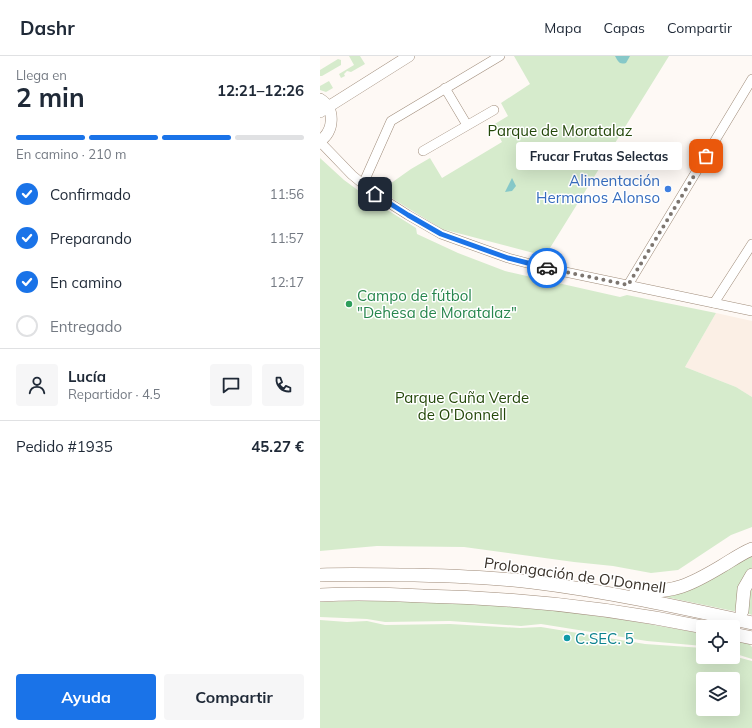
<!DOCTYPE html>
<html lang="es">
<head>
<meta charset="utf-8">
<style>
  :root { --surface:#fff; --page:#f6f6f7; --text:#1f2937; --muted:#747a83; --line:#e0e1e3; --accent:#1a73e8 }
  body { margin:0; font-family:Mulish,sans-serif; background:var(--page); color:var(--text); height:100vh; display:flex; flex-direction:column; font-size:15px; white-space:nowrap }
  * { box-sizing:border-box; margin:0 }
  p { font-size:13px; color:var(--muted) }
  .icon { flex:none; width:22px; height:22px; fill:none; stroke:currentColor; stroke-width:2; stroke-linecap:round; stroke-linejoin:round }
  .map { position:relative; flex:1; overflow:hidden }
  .panel { display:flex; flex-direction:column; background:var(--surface); width:320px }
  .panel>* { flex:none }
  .buttons { position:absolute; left:376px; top:564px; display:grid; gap:8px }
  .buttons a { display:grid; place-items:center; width:44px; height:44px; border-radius:4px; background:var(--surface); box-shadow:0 4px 16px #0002; font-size:20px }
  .pin { position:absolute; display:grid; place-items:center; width:34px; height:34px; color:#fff; margin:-17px; border-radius:8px; box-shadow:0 2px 6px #0006 }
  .courier { position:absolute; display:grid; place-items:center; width:40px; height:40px; margin:-20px; border:3px solid #1a73e8; border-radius:50%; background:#fff; color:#222; box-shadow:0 1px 5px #0007 }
  .bubble { position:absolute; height:28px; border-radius:4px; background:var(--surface); box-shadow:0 4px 16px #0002; font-size:13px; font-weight:700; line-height:28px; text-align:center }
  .overview em { font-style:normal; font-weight:700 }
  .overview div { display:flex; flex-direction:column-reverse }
  .overview { display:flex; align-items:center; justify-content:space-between; height:68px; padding:0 16px }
  h1 { font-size:26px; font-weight:700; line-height:30px }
  .bar { display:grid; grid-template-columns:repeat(4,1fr); gap:6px 4px; align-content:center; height:48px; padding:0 16px }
  .bar i { height:5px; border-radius:3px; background:var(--line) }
  .bar .selected { background:var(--accent) }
  .bar p { grid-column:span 4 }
  .line { display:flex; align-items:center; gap:10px; padding:0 16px; border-top:1px solid var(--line) }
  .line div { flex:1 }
  .round { display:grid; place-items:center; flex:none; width:42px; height:42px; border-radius:4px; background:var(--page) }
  ol { padding:0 16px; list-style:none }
  li { display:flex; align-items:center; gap:12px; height:44px }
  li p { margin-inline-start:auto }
  li .icon { padding:4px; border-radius:50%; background:var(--accent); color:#fff; stroke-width:4 }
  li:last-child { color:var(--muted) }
  li i { width:22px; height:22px; border:2px solid var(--line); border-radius:50% }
  .action { display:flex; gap:8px; margin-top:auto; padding:8px 16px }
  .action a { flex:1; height:46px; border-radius:4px; background:var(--accent); color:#fff; font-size:16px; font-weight:700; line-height:46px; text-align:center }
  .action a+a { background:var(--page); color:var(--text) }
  header { display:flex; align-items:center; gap:24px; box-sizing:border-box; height:56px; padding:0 20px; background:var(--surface); border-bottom:1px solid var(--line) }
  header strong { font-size:19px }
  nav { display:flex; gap:22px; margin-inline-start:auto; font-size:14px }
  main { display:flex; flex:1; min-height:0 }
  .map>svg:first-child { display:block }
  .built { fill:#fbefe5 }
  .green { fill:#d6ebcc; fill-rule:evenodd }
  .water { fill:#86c8c8 }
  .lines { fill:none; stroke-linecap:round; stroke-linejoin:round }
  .minor-casing { stroke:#9f8b79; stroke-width:10 }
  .major-casing { stroke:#9f8b79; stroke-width:12 }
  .highway-casing { stroke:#9f8b79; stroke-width:14 }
  .minor { stroke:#fff; stroke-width:9 }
  .major { stroke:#fff; stroke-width:11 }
  .highway { stroke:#fff; stroke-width:13 }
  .done { stroke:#7d7670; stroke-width:4; stroke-dasharray:0 7.2 }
  .route { stroke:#1a73e8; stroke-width:5 }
  .shop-dot { fill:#3f7fe0; stroke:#fff; stroke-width:1.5 }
  .leisure-dot { fill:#2e9e5b; stroke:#fff; stroke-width:1.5 }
  .culture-dot { fill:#0f9aa8; stroke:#fff; stroke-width:1.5 }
  .labels { text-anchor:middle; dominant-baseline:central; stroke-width:3; stroke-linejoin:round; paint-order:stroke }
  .park-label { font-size:15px; fill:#24480a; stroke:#fff }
  .shop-label { font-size:15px; fill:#366cbe; stroke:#fff; text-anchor:end }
  .leisure-label { font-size:15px; fill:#27864d; stroke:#fff; text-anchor:start }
  .street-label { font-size:15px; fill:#383028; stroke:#fff }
  .culture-label { font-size:15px; fill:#0d838f; stroke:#fff; text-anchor:start }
</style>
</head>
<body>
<header>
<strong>Dashr</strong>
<nav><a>Mapa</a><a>Capas</a><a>Compartir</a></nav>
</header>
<main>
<section class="panel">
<div class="overview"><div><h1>2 min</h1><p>Llega en</p></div><em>12:21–12:26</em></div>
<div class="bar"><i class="selected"></i><i class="selected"></i><i class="selected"></i><i></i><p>En camino · 210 m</p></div>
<ol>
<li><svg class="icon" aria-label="check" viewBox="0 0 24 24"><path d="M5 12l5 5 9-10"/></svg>Confirmado<p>11:56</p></li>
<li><svg class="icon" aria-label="check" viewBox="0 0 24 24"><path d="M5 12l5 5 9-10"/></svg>Preparando<p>11:57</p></li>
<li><svg class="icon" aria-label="check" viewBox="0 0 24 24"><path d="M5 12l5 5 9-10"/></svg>En camino<p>12:17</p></li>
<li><i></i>Entregado</li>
</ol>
<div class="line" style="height:72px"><a class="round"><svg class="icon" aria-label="person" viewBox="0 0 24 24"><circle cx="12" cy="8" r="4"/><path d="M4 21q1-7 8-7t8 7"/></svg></a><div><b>Lucía</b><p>Repartidor · 4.5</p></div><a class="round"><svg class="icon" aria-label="chat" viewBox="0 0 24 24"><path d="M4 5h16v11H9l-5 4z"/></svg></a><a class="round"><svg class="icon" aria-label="phone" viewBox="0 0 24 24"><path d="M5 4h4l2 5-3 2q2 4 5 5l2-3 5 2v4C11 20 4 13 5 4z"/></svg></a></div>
<div class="line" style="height:52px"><div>Pedido #1935</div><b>45.27 €</b></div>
<div class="action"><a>Ayuda</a><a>Compartir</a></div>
</section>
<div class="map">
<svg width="432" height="672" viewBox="0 0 432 672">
  <rect width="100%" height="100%" fill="#fef9f5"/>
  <!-- built -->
  <path class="built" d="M396,257L432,265V341L416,331L365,311Z"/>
  <!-- green -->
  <g class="green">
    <path d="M29,0H40L45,8L31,16L27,15L24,18L25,20L21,22L19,18L34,9Z"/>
    <path d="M194,0H349L225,200L122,173L60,135L91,113L110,102L122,122L182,86L173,69L188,60L181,47L210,28Z"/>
    <path d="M18,3L21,4V9L2,20H0V14Z"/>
    <path d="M9,25L13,32L6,36L0,34V30Z"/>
    <path d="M0,102L24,124L50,143L96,172L97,178L138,197L185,215L300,241L307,239L396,257L365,311L416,331L432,341V471L411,479L358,514L331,517L293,510L254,506L144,491L57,490L0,495Z"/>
    <path d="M432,498V513L418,556L341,540Z"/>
    <path d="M432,529V559L427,557V545Z"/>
    <path d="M30,545C97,545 164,546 230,554C282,560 332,568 383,578V590L327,585L221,568L201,570L130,565L65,566L47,563L0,561V546Z"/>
    <path d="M0,564L27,566L47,565L65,569L130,568L200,572L221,571L325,588L383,592V601H413V600L432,605V672H0ZM383,623H413V653H383Z"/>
    <path d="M413,584L429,588L432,591V603L413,597Z"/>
  </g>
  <!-- water -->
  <g class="water">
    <path d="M295,0H310L306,7C299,9 298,5 295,0Z"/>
    <path d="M192,122L196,130L192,135L185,136Z"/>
  </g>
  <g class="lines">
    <!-- minor casing -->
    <g class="minor-casing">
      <g id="minor">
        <path d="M125,32L147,69"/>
        <path d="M0,88L3,89L32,119L55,138L88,159L121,178L188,202L226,212L432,255"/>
        <path d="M103,95L174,54"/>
        <path d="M43,128L71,65L180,0"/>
        <path d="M308,229L432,23"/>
        <path d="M394,247L432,188"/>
      </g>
    </g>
    <!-- major casing -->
    <g class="major-casing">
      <g id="major">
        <path d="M0,43C16,53 14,75 0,85"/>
        <path d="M0,56L89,0"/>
      </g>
    </g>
    <!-- highway casing -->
    <g class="highway-casing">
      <g id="highway">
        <path d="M0,519C31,518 63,519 94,519C133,520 173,521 212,526C286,535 359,551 432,567"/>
        <path d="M316,535C353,538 372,528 402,510C412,504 422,497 432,493"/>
        <path d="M0,539C34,537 69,538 103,540C197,542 291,552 383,571"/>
        <path d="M422,555L424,533L432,519"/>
        <path d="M413,578L432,582"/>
      </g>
    </g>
    <!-- minor -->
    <use href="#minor" class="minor"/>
    <!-- major -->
    <use href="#major" class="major"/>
    <!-- highway -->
    <use href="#highway" class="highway"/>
  </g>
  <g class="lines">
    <!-- done -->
    <path class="done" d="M227,212L308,229L386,100"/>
    <!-- route -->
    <path class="route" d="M55,138L88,159L121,178L188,202L227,212"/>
  </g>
  <!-- markers -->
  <circle class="shop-dot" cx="348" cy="133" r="4"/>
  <circle class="leisure-dot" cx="29" cy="248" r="4"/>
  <circle class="culture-dot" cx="247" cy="582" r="4"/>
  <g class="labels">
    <!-- park labels -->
    <g class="park-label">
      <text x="240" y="74">Parque de Moratalaz</text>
      <text x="142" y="341">Parque Cuña Verde<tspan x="142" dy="17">de O'Donnell</tspan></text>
    </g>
    <!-- shop labels -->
    <g class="shop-label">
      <text x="340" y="124">Alimentación<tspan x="340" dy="17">Hermanos Alonso</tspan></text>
    </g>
    <!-- leisure labels -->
    <g class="leisure-label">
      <text x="37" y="239">Campo de fútbol<tspan x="37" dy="17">"Dehesa de Moratalaz"</tspan></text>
    </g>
    <!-- street labels -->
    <g class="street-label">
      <text transform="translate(255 519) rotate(8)">Prolongación de O'Donnell</text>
    </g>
    <!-- culture labels -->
    <g class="culture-label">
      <text x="255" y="582">C.SEC. 5</text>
    </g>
  </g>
</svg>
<div class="buttons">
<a><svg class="icon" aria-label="locate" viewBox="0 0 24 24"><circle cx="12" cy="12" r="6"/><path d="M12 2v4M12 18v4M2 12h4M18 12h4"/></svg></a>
<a><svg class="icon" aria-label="layers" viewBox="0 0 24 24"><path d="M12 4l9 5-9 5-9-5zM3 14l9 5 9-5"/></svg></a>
</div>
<div class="pin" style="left:386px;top:100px;background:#ea580c"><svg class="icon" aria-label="bag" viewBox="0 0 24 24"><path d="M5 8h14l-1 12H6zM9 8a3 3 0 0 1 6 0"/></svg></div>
<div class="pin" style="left:55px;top:138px;background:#1f2937"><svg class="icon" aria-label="home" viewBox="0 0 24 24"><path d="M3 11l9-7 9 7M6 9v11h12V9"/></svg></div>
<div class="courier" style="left:227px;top:212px"><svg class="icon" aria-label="car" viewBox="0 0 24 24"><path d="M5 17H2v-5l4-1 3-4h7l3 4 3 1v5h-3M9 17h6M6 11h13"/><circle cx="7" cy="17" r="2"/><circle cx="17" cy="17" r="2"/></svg></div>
<div class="bubble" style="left:196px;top:86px;width:166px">Frucar Frutas Selectas</div>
</div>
</main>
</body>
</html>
